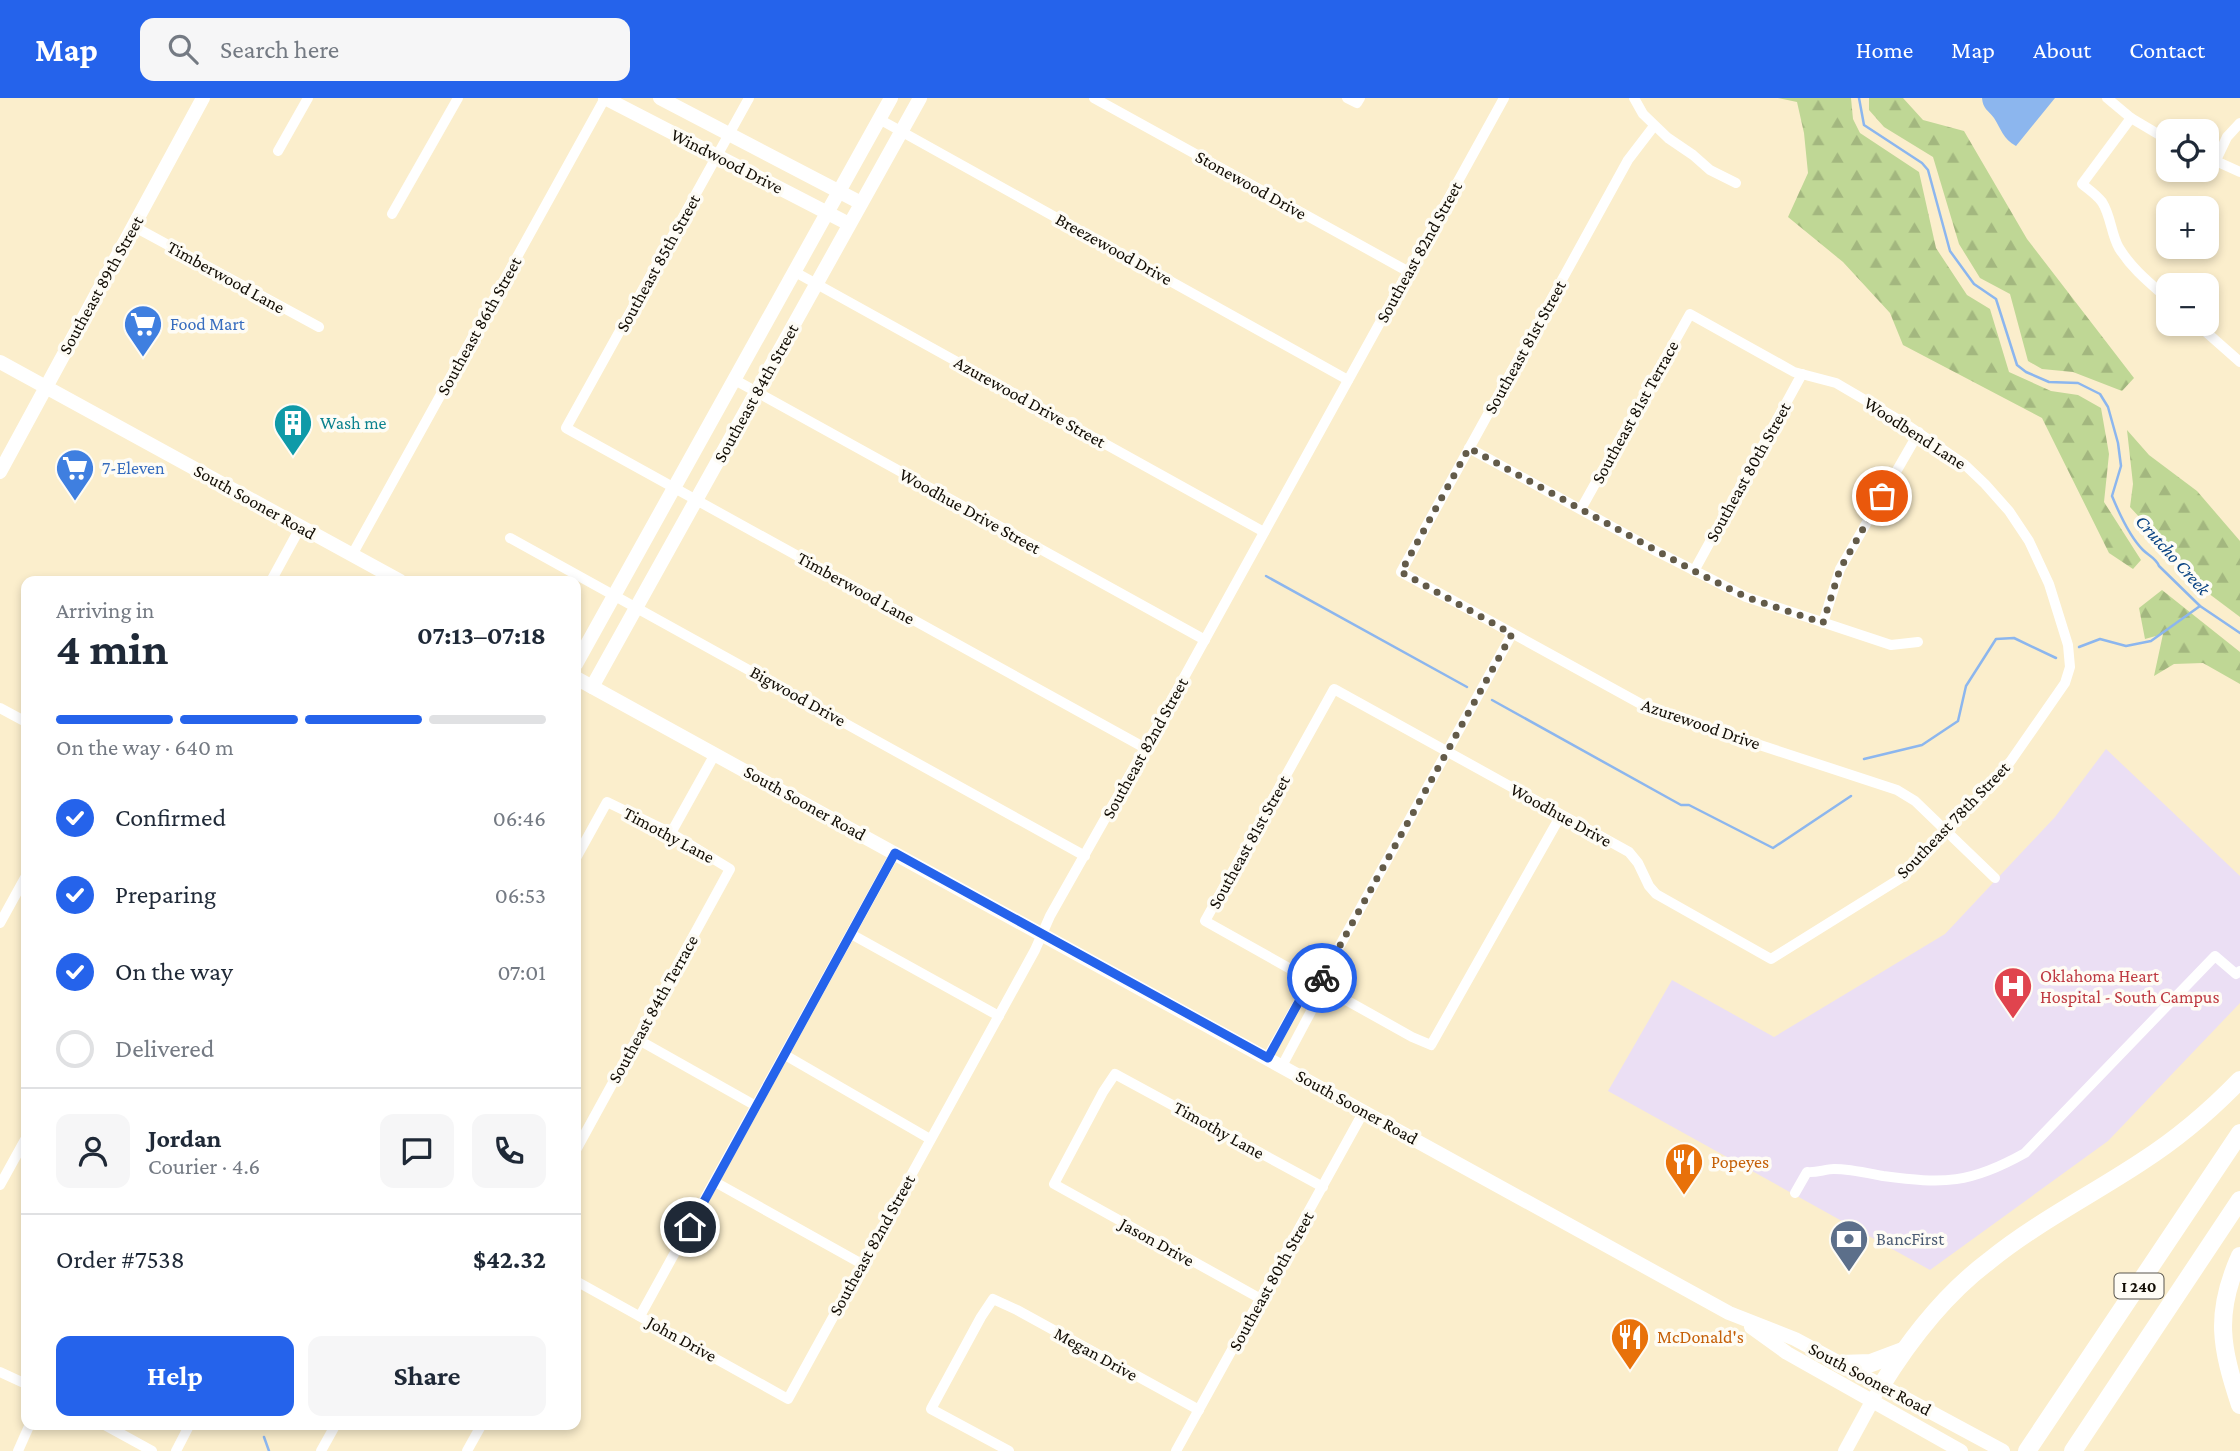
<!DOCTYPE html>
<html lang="en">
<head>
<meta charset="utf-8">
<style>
  :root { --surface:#fff; --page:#f6f6f7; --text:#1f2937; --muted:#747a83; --line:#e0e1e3; --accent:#2563eb }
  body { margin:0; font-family:"Crimson Pro",serif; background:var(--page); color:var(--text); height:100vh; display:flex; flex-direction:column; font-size:26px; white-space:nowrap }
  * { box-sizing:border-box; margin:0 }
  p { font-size:23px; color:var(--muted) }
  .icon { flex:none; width:38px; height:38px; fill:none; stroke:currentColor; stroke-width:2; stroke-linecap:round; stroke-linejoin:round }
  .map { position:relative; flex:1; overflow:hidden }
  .panel { position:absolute; left:21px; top:478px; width:560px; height:854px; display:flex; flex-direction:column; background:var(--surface); border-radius:14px; box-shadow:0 4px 10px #0003 }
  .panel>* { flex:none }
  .fabs { position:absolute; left:2156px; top:21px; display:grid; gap:14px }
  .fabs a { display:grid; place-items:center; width:63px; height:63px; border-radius:14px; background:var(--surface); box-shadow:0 4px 10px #0003; font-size:35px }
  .pin { position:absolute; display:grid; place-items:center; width:60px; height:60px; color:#fff; margin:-30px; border:4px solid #fff; border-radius:50%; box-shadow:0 2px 7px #0007 }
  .courier { position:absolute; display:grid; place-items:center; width:70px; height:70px; margin:-35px; border:5px solid #2563eb; border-radius:50%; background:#fff; color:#222; box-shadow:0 2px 9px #0007 }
  .summary em { font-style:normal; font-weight:700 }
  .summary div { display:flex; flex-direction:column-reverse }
  .summary { display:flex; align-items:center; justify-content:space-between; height:119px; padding:0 35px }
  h1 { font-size:46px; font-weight:700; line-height:52px }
  .bar { display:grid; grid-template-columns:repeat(4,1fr); gap:10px 7px; align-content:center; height:84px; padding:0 35px }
  .bar i { height:9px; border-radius:5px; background:var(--line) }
  .bar .current { background:var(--accent) }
  .bar p { grid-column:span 4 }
  .line { display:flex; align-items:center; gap:18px; padding:0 35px; border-top:2px solid var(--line) }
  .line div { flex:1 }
  .round { display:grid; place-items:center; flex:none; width:74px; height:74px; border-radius:14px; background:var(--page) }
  ol { padding:0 35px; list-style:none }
  li { display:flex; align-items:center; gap:21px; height:77px }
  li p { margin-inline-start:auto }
  li .icon { padding:7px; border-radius:50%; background:var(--accent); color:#fff; stroke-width:4 }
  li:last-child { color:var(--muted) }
  li i { width:38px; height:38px; border:4px solid var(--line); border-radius:50% }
  .action { display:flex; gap:14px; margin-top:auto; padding:14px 35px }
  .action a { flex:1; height:80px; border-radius:14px; background:var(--accent); color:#fff; font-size:28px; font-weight:700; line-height:80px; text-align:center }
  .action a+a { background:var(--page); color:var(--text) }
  header { display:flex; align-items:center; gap:42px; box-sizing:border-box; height:98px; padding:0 35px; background:var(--accent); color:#fff }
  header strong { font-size:33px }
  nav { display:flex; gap:38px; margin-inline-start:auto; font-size:24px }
  .search { width:490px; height:63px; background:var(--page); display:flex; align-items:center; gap:18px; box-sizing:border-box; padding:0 24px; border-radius:14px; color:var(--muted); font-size:26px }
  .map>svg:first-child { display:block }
  .medical { fill:#ebdff4 }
  .forest { fill:url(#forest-firs) }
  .water { fill:#8cb6ee }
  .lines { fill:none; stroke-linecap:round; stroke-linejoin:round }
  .stream { stroke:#8cb6ee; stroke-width:2.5 }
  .street { stroke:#fff; stroke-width:10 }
  .secondary { stroke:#fff; stroke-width:14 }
  .highway { stroke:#fff; stroke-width:18 }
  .done { stroke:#635b49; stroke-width:7; stroke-dasharray:0 12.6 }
  .route { stroke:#2563eb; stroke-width:9 }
  .labels { text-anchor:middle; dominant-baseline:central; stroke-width:7; stroke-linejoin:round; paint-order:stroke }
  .shield { fill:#fefcf5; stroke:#58544c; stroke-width:2 }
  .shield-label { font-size:16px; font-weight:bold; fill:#110c03 }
  .street-label { font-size:18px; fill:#110c03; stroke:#fefcf5 }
  .shop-label { font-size:18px; fill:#366cbe; stroke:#fefcf5; text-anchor:start }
  .culture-label { font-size:18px; fill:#0d838f; stroke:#fefcf5; text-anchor:start }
  .health-label { font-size:18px; fill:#be3a42; stroke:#fefcf5; text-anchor:start }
  .food-label { font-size:18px; fill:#c56008; stroke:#fefcf5; text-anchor:start }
  .service-label { font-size:18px; fill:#4e5e75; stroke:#fefcf5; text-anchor:start }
  .water-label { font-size:19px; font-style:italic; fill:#074182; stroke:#fefcf5 }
</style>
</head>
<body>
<header>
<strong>Map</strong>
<div class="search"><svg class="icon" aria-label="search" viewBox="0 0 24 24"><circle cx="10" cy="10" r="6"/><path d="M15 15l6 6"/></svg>Search here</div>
<nav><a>Home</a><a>Map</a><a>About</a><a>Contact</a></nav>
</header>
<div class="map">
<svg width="2240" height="1353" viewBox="0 0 2240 1353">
  <defs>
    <pattern id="forest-firs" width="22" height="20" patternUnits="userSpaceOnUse" patternTransform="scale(1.75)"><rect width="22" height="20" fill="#bfd795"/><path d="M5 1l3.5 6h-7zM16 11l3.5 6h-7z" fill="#a3b77f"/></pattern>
  </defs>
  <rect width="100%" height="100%" fill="#fbeecc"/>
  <!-- medical -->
  <path class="medical" d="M2106,651L2240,778V905L2108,1043L1930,1172L1608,993L1672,882L1774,939L1945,836L2055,719Z"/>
  <!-- forest -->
  <g class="forest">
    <path d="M1778,0H1851L1853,21L1860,35L1919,74L1936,150L1967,197L1990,211L2009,274L2051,293L2078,297L2101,310L2109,356L2104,404L2141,462L2133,471L2109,455L2042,320L1903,247L1890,215L1843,164L1788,119L1808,75L1804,35L1797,4Z"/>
    <path d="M1869,0H1903L1923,22L1964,33L2027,141L2134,280L2122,293L2073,274L2042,271L2028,263L2010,196L1980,180L1959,146L1933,59L1884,29L1869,12Z"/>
    <path d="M2127,332L2149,357L2197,393L2240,443V519L2196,486L2174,457L2130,409L2133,386Z"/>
    <path d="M2162,492L2240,554V586L2203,565L2174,566L2154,578L2163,536L2145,541L2139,510Z"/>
  </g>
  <!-- water -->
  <path class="water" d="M1982,0H2055L2016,48C2003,41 2001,31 1994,20C1988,12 1983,11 1982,0Z"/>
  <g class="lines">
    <!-- stream -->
    <g class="stream">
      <path d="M1859,0L1864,27L1922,65L1928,72L1950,153L1974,186L1996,201L2017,267L2026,274L2049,284L2078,285L2100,296L2108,309L2118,345L2121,368L2112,398C2119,415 2130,439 2143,452C2149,458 2156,460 2159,468L2200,508L2240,535"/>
      <path d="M1266,478L1467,589"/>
      <path d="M2079,549L2100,541L2126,548L2151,543L2200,508"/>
      <path d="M1492,602L1681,707H1689L1773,750L1851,698"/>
      <path d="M1864,661L1922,647L1958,623L1966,588L1996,541L2014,540L2056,560"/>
      <path d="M264,1339L269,1353"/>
    </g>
    <!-- street -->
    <g class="street">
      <path d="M749,0L566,330L1145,650"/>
      <path d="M1094,0L1409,174"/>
      <path d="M1347,0L1357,5L1360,0"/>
      <path d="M1634,0L1643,16L1668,40L1693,57L1710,72L1736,85"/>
      <path d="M2107,0L2131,20L2168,42"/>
      <path d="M2131,20L2082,86C2088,91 2097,97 2102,104C2111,118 2111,136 2119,150C2132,171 2150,185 2168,201"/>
      <path d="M879,21L1348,282"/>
      <path d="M1654,28L1628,62L1401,474L1650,611L1897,692L1915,703L1995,780"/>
      <path d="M278,53L308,0"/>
      <path d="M2207,59L2240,74"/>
      <path d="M2216,62L2227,39L2240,25"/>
      <path d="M392,116L458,0"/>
      <path d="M133,128L319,229"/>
      <path d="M795,174L1264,434"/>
      <path d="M2197,226L2240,264"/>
      <path d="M735,282L1205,542"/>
      <path d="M1469,350L1656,453L1746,499L1891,547L1918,544"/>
      <path d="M510,440L1085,758"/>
      <path d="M352,457L605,0"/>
      <path d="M1694,473L1802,276"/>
      <path d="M271,483L301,428"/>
      <path d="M1823,525L1840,471L1919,334"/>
      <path d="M0,610L26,624"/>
      <path d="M1561,717L1431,947L1412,939L1205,823L1334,591L1629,754L1638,765L1649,788L1656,796L1771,861L1901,780L1911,771L2010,664L2065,585L2070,569L2068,547L2049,486L2029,443L2009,413L1985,386L1964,366L1906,326L1836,285L1794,274L1690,216L1581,411"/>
      <path d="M671,735L715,656"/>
      <path d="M576,760L607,704L671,735L730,771L576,1052"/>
      <path d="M0,825L26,778"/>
      <path d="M851,836L999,918"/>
      <path d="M637,941L756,1008"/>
      <path d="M785,957L930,1041"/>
      <path d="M1267,960L1302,898L1318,887"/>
      <path d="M1282,968L1316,904L1318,887L1512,536"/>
      <path d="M715,1084L862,1166"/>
      <path d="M0,1087L26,1040"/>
      <path d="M1795,1095L1807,1074C1817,1075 1825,1071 1834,1071C1850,1071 1867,1075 1883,1078C1944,1086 1970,1086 2025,1055L2215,858L2236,876L2240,873"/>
      <path d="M576,1183L788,1301L1035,852L1050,818L1145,650L1504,0"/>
      <path d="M1261,1201L1054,1086L1103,994L1115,976L1323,1089"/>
      <path d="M640,1218L895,755"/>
      <path d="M0,1274L26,1286"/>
      <path d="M103,1326L152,1353"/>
      <path d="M18,1353L30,1326"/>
      <path d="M176,1353L190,1326"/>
      <path d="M321,1353L336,1326"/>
      <path d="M467,1353L482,1326"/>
      <path d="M1009,1353L931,1311L981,1219L993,1201L1017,1212L1199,1312"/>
      <path d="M1176,1353L1364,1013"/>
    </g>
    <!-- secondary -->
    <g class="secondary">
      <path d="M605,0L849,126"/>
      <path d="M660,0L861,105"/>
      <path d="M0,264L400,483"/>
      <path d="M0,374L203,0"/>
      <path d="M576,566L891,0"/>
      <path d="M576,580L1729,1215L1795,1241L2003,1353"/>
      <path d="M592,589L920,0"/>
      <path d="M1751,1229L1787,1255L1961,1353"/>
      <path d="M1845,1353L1875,1298"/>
    </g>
    <!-- highway -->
    <g class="highway">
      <path d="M2240,1158C2214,1216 2221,1249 2240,1307"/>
      <path d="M1840,1266L1871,1265L1903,1253"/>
      <path d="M1881,1288C1910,1241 1945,1196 1989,1163C2036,1125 2091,1097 2141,1064C2177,1041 2210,1013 2240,982"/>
      <path d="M2027,1353L2240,1035"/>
      <path d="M2073,1353L2240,1102"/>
    </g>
  </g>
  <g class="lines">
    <!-- done -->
    <path class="done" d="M1322,880L1512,536L1401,474L1469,350L1694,473L1746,499L1823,525L1840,471L1882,398"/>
    <!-- route -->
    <path class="route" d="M690,1129L895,755L1268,960L1302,898L1318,887L1322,880"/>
  </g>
  <!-- icons -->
  <defs>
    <g id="supermarket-pin" transform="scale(2.0125)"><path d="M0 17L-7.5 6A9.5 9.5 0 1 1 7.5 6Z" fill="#3f7fe0" stroke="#fefcf5"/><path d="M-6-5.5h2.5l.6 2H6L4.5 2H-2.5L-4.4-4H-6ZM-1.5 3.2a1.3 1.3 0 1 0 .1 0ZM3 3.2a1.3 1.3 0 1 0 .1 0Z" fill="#fff"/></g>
    <g id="building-pin" transform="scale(2.0125)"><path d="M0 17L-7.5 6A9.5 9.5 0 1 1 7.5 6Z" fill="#0f9aa8" stroke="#fefcf5"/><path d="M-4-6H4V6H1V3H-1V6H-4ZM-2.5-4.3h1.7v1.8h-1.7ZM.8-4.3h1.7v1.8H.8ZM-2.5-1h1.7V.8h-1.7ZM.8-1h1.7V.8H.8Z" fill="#fff"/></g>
    <g id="hospital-pin" transform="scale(2.0125)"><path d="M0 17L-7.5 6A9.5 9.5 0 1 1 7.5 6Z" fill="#e0444e" stroke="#fefcf5"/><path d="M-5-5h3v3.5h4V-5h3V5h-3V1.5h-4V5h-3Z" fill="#fff"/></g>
    <g id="restaurant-pin" transform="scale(2.0125)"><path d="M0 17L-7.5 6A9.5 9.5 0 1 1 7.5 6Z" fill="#e8710a" stroke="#fefcf5"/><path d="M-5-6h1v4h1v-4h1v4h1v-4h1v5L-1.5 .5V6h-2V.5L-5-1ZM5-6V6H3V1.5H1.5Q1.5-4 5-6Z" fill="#fff"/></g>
    <g id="bank-pin" transform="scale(2.0125)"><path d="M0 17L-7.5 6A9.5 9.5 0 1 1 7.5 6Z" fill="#5c6f8a" stroke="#fefcf5"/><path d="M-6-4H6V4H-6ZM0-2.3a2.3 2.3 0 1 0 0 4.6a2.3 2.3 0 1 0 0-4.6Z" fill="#fff"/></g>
  </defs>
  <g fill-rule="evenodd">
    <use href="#supermarket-pin" x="143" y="226"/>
    <use href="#building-pin" x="293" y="325"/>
    <use href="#supermarket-pin" x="75" y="370"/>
    <use href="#hospital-pin" x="2013" y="888"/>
    <use href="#restaurant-pin" x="1684" y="1064"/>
    <use href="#bank-pin" x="1849" y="1141"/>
    <use href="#restaurant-pin" x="1630" y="1239"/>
  </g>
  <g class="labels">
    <!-- shield labels -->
    <rect class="shield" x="2114.5" y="1175.5" width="49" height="25" rx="5"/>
    <g class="shield-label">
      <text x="2139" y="1188">I 240</text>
    </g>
    <!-- street labels -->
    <g class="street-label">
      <text transform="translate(727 63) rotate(27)">Windwood Drive</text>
      <text transform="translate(1251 87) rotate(29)">Stonewood Drive</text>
      <text transform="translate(1114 151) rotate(29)">Breezewood Drive</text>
      <text transform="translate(1419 154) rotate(-61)">Southeast 82nd Street</text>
      <text transform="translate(658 165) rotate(-61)">Southeast 85th Street</text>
      <text transform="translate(226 179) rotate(29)">Timberwood Lane</text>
      <text transform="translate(101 187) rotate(-61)">Southeast 89th Street</text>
      <text transform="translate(479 228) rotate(-61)">Southeast 86th Street</text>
      <text transform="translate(1525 249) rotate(-61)">Southeast 81st Street</text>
      <text transform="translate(756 295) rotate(-61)">Southeast 84th Street</text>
      <text transform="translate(1030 304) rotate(29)">Azurewood Drive Street</text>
      <text transform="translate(1635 314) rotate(-61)">Southeast 81st Terrace</text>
      <text transform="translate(1915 335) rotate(33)">Woodbend Lane</text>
      <text transform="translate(1748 374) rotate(-61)">Southeast 80th Street</text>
      <text transform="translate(255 404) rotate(29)">South Sooner Road</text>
      <text transform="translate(970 413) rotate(29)">Woodhue Drive Street</text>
      <text transform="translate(856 490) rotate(29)">Timberwood Lane</text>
      <text transform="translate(798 598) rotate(29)">Bigwood Drive</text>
      <text transform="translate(1701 626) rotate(19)">Azurewood Drive</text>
      <text transform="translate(1145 650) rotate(-61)">Southeast 82nd Street</text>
      <text transform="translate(805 705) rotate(29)">South Sooner Road</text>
      <text transform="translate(1561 717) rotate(29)">Woodhue Drive</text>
      <text transform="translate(1953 722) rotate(-46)">Southeast 78th Street</text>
      <text transform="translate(669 737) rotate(28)">Timothy Lane</text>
      <text transform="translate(1249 744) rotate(-61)">Southeast 81st Street</text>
      <text transform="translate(653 911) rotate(-61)">Southeast 84th Terrace</text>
      <text transform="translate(1357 1009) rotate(29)">South Sooner Road</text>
      <text transform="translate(1219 1032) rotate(29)">Timothy Lane</text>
      <text transform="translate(1157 1144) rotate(29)">Jason Drive</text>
      <text transform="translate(872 1147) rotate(-61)">Southeast 82nd Street</text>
      <text transform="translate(1271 1183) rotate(-61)">Southeast 80th Street</text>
      <text transform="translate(682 1241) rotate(29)">John Drive</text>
      <text transform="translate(1096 1256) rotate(29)">Megan Drive</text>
      <text transform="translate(1870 1281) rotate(28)">South Sooner Road</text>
    </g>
    <!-- shop labels -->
    <g class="shop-label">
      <text x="170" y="226">Food Mart</text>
      <text x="102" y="370">7-Eleven</text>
    </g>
    <!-- culture labels -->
    <g class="culture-label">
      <text x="320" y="325">Wash me</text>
    </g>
    <!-- health labels -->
    <g class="health-label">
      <text x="2040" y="878">Oklahoma Heart<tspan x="2040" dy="21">Hospital - South Campus</tspan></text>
    </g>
    <!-- food labels -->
    <g class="food-label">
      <text x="1711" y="1064">Popeyes</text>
      <text x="1657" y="1239">McDonald's</text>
    </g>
    <!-- service labels -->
    <g class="service-label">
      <text x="1876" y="1141">BancFirst</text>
    </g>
    <!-- water labels -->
    <g class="water-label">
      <text transform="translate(2173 457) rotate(48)">Crutcho Creek</text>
    </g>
  </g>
</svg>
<div class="fabs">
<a><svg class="icon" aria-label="locate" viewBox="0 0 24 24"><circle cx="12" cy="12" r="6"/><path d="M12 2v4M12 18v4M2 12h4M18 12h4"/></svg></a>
<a>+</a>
<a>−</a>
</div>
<div class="pin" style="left:1882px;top:398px;background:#ea580c"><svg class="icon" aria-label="bag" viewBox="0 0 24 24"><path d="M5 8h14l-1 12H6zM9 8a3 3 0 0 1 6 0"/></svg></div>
<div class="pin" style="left:690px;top:1129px;background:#1f2937"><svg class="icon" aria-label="home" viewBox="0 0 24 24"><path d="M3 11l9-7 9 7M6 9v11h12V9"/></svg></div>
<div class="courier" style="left:1322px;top:880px"><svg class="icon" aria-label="bike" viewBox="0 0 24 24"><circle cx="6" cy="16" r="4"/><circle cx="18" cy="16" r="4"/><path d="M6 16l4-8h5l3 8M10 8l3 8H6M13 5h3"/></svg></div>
<section class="panel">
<div class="summary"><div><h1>4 min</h1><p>Arriving in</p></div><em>07:13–07:18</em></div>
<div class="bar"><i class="current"></i><i class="current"></i><i class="current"></i><i></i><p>On the way · 640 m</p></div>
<ol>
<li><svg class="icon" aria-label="check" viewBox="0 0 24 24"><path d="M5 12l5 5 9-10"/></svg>Confirmed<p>06:46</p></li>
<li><svg class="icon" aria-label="check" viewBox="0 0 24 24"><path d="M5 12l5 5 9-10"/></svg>Preparing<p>06:53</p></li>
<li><svg class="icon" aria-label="check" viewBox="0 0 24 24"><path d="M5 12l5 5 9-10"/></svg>On the way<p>07:01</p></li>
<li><i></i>Delivered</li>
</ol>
<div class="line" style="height:126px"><a class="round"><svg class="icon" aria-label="person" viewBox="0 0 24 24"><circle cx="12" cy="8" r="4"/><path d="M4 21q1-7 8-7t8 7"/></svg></a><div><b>Jordan</b><p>Courier · 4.6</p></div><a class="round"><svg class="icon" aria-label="chat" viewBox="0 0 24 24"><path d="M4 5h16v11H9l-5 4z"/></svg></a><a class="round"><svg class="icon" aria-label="phone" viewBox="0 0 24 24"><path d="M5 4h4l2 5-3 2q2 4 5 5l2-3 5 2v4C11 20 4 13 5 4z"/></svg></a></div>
<div class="line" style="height:91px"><div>Order #7538</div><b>$42.32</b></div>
<div class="action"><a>Help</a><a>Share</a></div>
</section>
</div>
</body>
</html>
